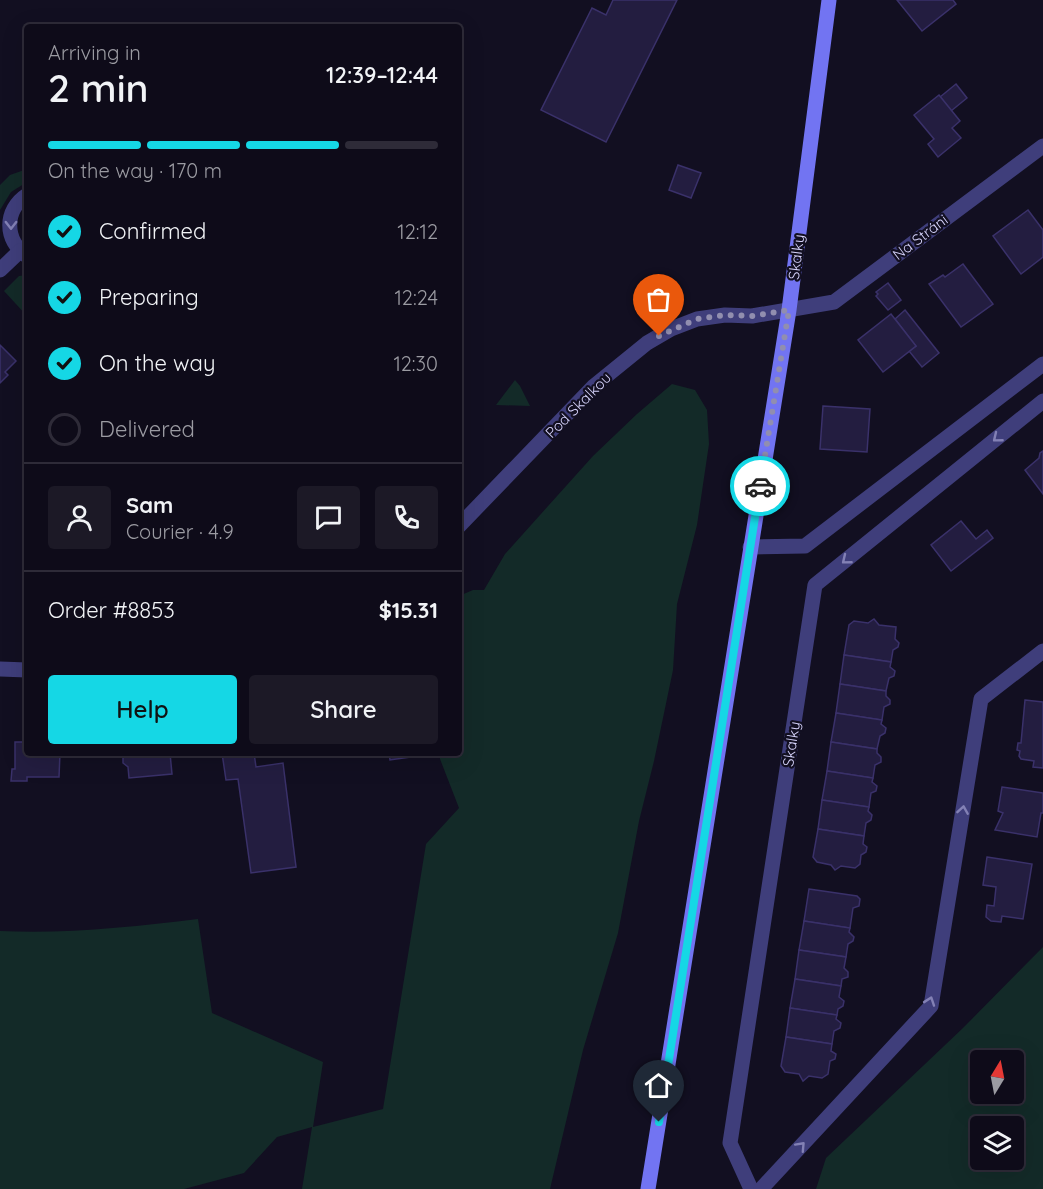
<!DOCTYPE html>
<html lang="en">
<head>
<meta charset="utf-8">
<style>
  :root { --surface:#0e0b19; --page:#1c1926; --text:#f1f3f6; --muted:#9b9ba2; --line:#2e2b38; --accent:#15d7e5 }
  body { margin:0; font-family:Quicksand,sans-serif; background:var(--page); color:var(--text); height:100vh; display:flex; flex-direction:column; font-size:22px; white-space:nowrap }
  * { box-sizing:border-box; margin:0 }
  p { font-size:20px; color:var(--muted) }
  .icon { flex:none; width:33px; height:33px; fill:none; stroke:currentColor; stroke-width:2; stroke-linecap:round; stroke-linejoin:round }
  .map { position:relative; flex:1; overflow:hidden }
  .sheet { position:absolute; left:24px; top:24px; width:438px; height:732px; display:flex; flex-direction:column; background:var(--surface); border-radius:6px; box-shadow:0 6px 24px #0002,0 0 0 2px var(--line) }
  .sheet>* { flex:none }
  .needle { width:39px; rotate:10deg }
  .buttons { position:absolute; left:970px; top:1050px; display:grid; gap:12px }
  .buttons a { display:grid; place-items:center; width:54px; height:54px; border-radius:6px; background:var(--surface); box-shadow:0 6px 24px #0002,0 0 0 2px var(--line); font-size:30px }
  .pin { position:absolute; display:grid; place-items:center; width:51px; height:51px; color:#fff; margin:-62px -26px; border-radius:50% 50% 50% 0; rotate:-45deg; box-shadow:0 0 6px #0007 }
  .pin .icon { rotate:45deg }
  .courier { position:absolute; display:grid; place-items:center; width:60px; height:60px; margin:-30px; border:4px solid #15d7e5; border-radius:50%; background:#fff; color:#222; box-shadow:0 2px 8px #0007 }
  .overview em { font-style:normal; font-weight:600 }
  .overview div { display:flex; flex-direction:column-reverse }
  .overview { display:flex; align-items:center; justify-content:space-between; height:102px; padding:0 24px }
  h1 { font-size:39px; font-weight:600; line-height:45px }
  .bar { display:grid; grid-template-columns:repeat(4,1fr); gap:9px 6px; align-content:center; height:72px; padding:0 24px }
  .bar i { height:8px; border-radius:4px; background:var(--line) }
  .bar .active { background:var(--accent) }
  .bar p { grid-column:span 4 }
  .line { display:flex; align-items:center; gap:15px; padding:0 24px; border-top:2px solid var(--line) }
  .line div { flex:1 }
  .round { display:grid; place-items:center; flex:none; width:63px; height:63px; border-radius:6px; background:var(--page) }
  ol { padding:0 24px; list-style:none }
  li { display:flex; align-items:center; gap:18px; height:66px }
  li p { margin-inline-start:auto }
  li .icon { padding:6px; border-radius:50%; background:var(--accent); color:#111; stroke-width:4 }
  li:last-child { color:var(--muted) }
  li i { width:33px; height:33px; border:3px solid var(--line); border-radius:50% }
  .action { display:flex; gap:12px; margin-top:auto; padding:12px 24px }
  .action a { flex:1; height:69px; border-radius:6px; background:var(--accent); color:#111; font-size:24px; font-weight:600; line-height:69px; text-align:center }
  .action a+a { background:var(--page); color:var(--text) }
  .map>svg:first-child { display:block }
  .green { fill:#132a28; fill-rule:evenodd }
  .building { fill:#231d40; stroke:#3a316a; stroke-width:1.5 }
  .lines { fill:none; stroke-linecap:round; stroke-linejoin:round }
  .lane { stroke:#3f3e7b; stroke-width:15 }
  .street { stroke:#3f3e7b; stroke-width:15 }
  .secondary { stroke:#7274f2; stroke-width:15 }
  .oneway { stroke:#8381b5 }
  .done { stroke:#918eaf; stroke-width:6; stroke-dasharray:0 10.8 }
  .route { stroke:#15d7e5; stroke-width:8 }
  .labels { text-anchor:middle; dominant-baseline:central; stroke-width:4.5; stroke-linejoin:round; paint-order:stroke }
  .street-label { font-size:15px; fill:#d6d3fb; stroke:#120f21 }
</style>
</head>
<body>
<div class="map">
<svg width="1043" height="1189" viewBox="0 0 1043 1189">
  <rect width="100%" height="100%" fill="#120f21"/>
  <!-- green -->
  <g class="green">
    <path d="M27,169V182L11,192L0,210V185L10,175Z"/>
    <path d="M27,275V316L4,291L19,276Z"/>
    <path d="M515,380L520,386L530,406L496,405Z"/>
    <path d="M672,384L695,390L707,410L709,444L697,525L677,604L673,670L654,761L639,821L618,933L583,1050L550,1189H302L312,1127L277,1137L244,1173L184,1189H0V931C66,934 133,927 198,919L212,1013L323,1062L313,1127L383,1109L426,844L459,808L440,759V753H459V596L473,590H484L505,554L593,456L637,414Z"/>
    <path d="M1043,947V1189H816L826,1158L963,1028ZM981,1060H1014V1094H981ZM981,1126H1014V1160H981Z"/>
  </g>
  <!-- building -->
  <g class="building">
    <path d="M613,0H677L606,142L541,110L592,8L606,15Z"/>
    <path d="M897,0H953L956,4L922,31Z"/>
    <path d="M956,84L967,98L951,111L940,97Z"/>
    <path d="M939,95L960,121L952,128L961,138L938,157L928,144L934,139L914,115Z"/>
    <path d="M678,165L701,173L691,198L669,190Z"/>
    <path d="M1028,210L1043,230V257L1021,274L993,236Z"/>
    <path d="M963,264L993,304L961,327L929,284L943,275L945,277Z"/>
    <path d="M888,283L901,300L888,310L876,296L878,294L876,292Z"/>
    <path d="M905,310L939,353L922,367L909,351L916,346L895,319Z"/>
    <path d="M891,314L916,346L883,372L858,340Z"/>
    <path d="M0,345L16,361L5,372L8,375L0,383Z"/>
    <path d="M823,406L870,409L867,452L820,449Z"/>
    <path d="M1043,451V494L1025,470L1039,458L1040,453Z"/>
    <path d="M961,521L976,539L987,530L993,538L951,571L931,545Z"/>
    <path d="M874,619L879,625L896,627L895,639L899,643L898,647L893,650L891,662L844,655L849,625L854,621L868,623Z"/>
    <path d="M844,655L891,662L890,667L895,671L894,676L889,678L886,691L840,684Z"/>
    <path d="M840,684L886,691V696L890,700V704L884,707L882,720L836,713Z"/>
    <path d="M1025,700L1043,702V768L1033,767L1034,761L1021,759L1019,756L1020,751L1017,750L1018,743H1021Z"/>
    <path d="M836,713L882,720L881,724L886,728L885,733L880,736L877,749L831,742Z"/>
    <path d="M15,742H27V753H60L59,777H27V781H11L12,769H15Z"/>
    <path d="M831,742L877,749V753L881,757V762L875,765L873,778L827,771Z"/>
    <path d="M126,753H170L172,774L129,778L128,767L123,763V757Z"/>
    <path d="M222,753H254L256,767L283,763L296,867L251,873L238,779L226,780Z"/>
    <path d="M389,753H410V757L390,760Z"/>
    <path d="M827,771L873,778L872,782L877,786L876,791L871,793L869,807L822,800Z"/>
    <path d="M1002,787L1043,793V813H1041L1037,837L995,830L1003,813L998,811Z"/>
    <path d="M822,800L869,807L868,811L872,815L871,820L866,823L864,836L818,829Z"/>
    <path d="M818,829L864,836L863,844L867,847L866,852L861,855L860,864L855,868L841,866L835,870L831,865L817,862L813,857Z"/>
    <path d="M987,857L1032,864L1023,919L1002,916L1001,922L991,921L986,917L987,905L994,906L996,887L983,885Z"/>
    <path d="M809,889L857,896L860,899L859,906L853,908L850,928L804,921Z"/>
    <path d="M804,921L850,928L849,932L854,937L853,941L848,944L846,957L799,950Z"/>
    <path d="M799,950L846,957L844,968L848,972V977L842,979L841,986L795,979Z"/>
    <path d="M795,979L841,986L839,997L844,1001L843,1006L838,1009L837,1015L790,1008Z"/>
    <path d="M790,1008L837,1015L836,1019L841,1023L840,1028L834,1031L832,1044L786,1037Z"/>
    <path d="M786,1037L832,1044L831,1051L836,1054L835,1059L830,1061L828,1074L822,1078L809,1076L803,1081L799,1074L785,1072L781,1066Z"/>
  </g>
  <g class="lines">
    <!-- lane -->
    <path class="lane" d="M750,547L805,546L1043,364"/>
    <!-- street -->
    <g class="street">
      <path d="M27,195C4,210 4,240 27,256"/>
      <path d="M0,270L20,251"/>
      <path d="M459,526L594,386L647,343L671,329L697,319L725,315L752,316L834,302L1043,146"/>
      <path d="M0,669L27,670"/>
      <path d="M751,1189L730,1143L815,585L1043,401"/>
      <path d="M761,1189L931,1006L981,699L1043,651"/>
    </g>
    <!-- secondary -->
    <path class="secondary" d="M648,1189L789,310L829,0"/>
  </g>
  <!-- one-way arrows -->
  <defs><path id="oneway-chevron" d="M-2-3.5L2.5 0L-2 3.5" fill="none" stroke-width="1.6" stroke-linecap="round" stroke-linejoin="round" transform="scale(1.5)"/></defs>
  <g class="oneway">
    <use href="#oneway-chevron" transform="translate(11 225) rotate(90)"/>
    <use href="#oneway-chevron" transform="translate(997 438) rotate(141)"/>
    <use href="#oneway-chevron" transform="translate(846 560) rotate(141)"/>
    <use href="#oneway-chevron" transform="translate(963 810) rotate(-81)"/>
    <use href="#oneway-chevron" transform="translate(930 1001) rotate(-71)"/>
    <use href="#oneway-chevron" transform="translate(801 1146) rotate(-47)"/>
  </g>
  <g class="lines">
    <!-- done -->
    <path class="done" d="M659,336L697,319L725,315L752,316L789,310L760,486"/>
    <!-- route -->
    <path class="route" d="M659,1122L760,486"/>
  </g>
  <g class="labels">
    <!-- street labels -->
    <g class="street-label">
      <text transform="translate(920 237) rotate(-37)">Na Stráni</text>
      <text transform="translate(796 257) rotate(-83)">Skalky</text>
      <text transform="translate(578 405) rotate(-45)">Pod Skalkou</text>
      <text transform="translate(791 744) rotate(-81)">Skalky</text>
    </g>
  </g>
</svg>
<div class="buttons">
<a><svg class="needle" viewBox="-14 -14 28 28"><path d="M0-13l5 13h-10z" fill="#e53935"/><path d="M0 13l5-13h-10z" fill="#9b9ba2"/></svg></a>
<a><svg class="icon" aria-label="layers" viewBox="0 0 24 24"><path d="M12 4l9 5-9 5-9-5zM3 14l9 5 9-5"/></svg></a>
</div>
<div class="pin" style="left:659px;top:336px;background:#ea580c"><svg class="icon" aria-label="bag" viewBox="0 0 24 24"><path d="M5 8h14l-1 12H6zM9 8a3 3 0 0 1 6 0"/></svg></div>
<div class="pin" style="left:659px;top:1122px;background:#1f2937"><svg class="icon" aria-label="home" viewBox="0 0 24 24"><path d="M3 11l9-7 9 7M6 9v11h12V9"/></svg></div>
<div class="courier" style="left:760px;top:486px"><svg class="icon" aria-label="car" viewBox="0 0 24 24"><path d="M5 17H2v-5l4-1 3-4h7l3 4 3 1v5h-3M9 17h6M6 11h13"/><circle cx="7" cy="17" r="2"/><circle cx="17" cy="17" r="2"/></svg></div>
<section class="sheet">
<div class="overview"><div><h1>2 min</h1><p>Arriving in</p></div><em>12:39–12:44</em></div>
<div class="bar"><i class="active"></i><i class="active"></i><i class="active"></i><i></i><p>On the way · 170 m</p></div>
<ol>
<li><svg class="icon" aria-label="check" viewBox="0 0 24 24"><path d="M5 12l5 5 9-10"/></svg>Confirmed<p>12:12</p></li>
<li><svg class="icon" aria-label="check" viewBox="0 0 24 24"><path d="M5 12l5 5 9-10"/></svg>Preparing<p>12:24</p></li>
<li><svg class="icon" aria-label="check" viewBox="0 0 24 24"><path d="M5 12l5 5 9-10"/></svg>On the way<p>12:30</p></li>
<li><i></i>Delivered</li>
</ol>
<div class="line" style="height:108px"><a class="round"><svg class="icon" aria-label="person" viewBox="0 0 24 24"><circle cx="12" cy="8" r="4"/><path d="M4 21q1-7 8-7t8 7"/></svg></a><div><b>Sam</b><p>Courier · 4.9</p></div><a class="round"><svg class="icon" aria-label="chat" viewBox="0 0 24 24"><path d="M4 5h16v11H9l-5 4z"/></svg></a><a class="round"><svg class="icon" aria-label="phone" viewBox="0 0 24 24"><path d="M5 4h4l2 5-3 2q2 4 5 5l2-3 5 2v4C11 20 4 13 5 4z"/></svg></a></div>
<div class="line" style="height:78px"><div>Order #8853</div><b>$15.31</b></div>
<div class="action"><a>Help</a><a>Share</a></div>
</section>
</div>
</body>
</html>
